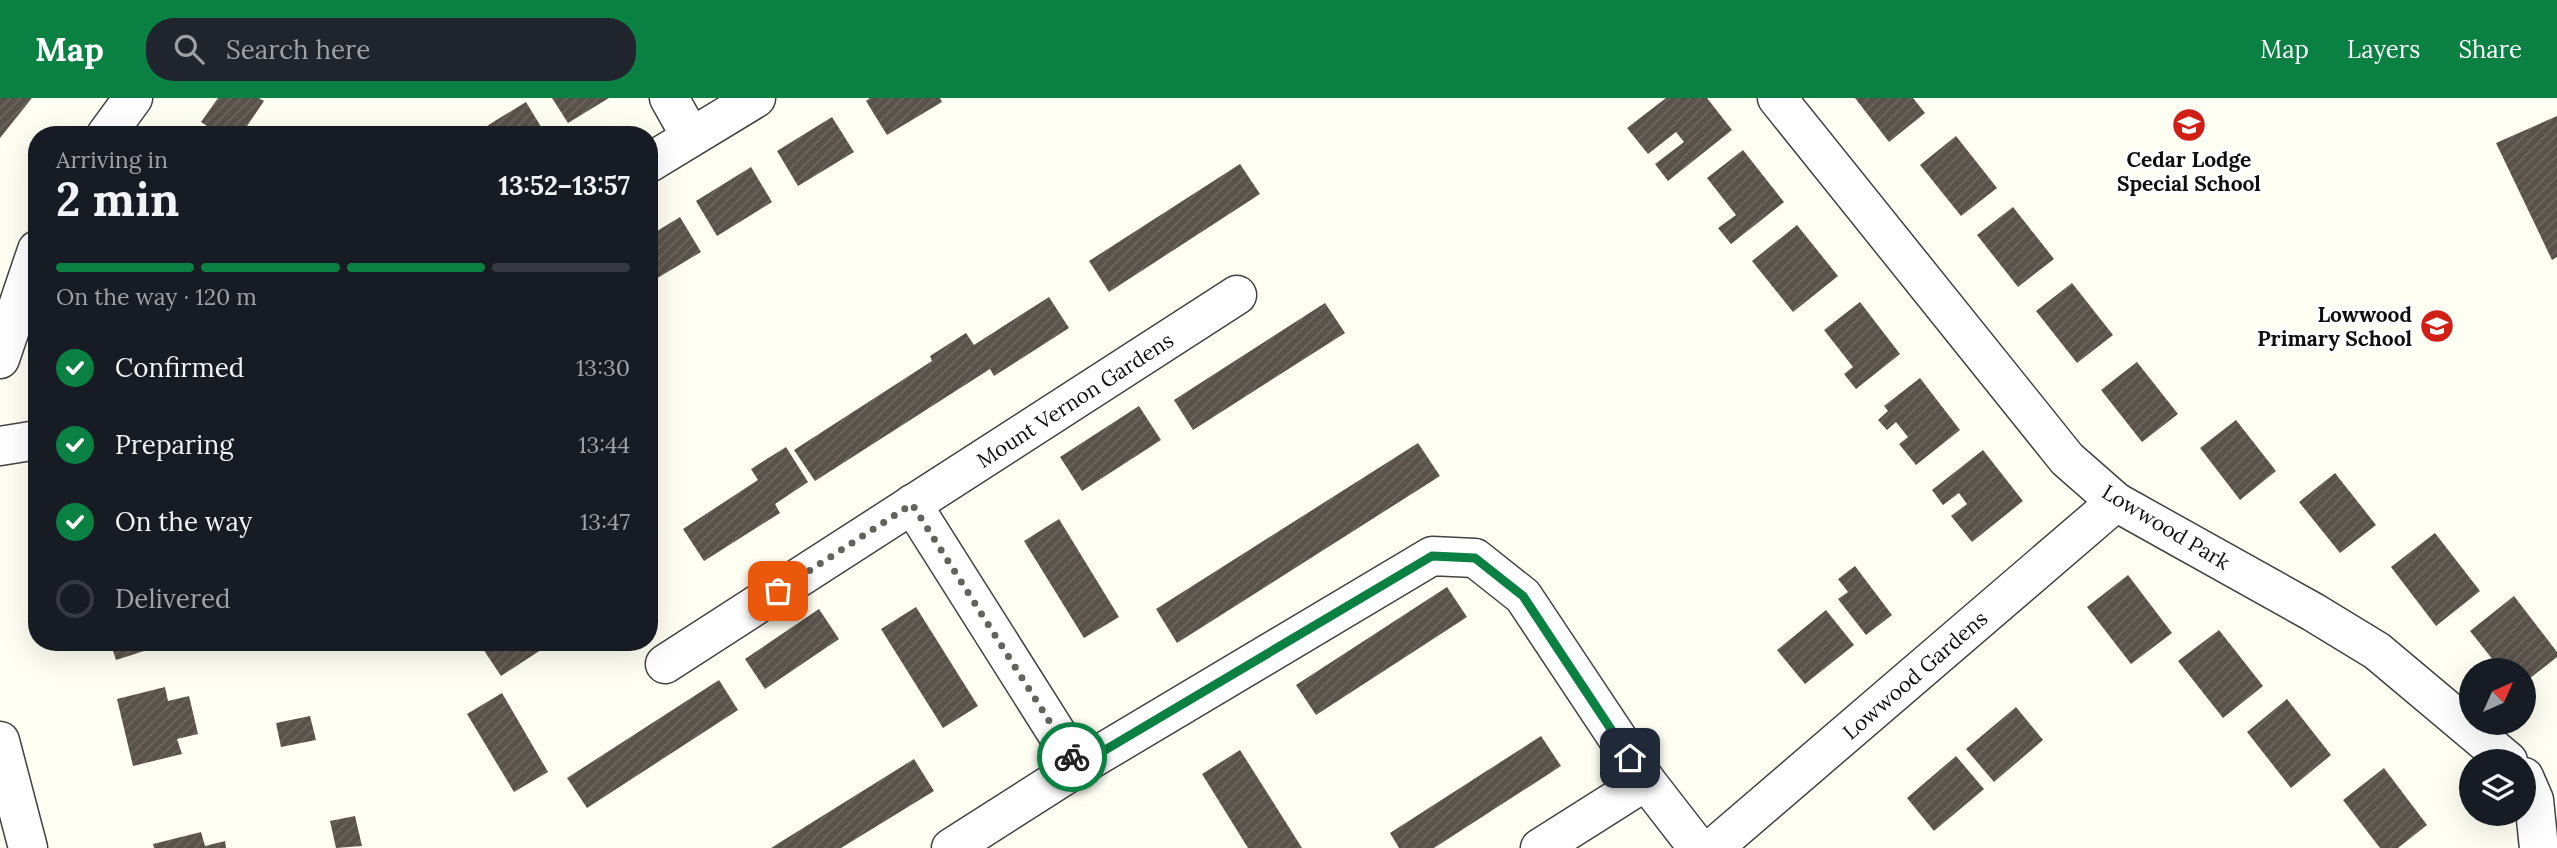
<!DOCTYPE html>
<html lang="en">
<head>
<meta charset="utf-8">
<style>
  :root { --surface:#171b24; --page:#20242c; --text:#f1f3f6; --muted:#9ea1a6; --line:#363941; --accent:#0b8043 }
  body { margin:0; font-family:Lora,serif; background:var(--page); color:var(--text); height:100vh; display:flex; flex-direction:column; font-size:26px; white-space:nowrap }
  * { box-sizing:border-box; margin:0 }
  p { font-size:23px; color:var(--muted) }
  .icon { flex:none; width:38px; height:38px; fill:none; stroke:currentColor; stroke-width:2; stroke-linecap:round; stroke-linejoin:round }
  .map { position:relative; flex:1; overflow:hidden }
  .drawer { position:absolute; left:28px; top:28px; width:630px; height:525px; display:flex; flex-direction:column; background:var(--surface); border-radius:28px; box-shadow:0 7px 28px #0002 }
  .drawer>* { flex:none }
  .needle { width:46px; rotate:45deg }
  .controls { position:absolute; left:2459px; top:560px; display:grid; gap:14px }
  .controls a { display:grid; place-items:center; width:77px; height:77px; border-radius:50%; background:var(--surface); box-shadow:0 7px 28px #0002; font-size:35px }
  .pin { position:absolute; display:grid; place-items:center; width:60px; height:60px; color:#fff; margin:-30px; border-radius:14px; box-shadow:0 4px 10px #0006 }
  .courier { position:absolute; display:grid; place-items:center; width:70px; height:70px; margin:-35px; border:5px solid #0b8043; border-radius:50%; background:#fff; color:#222; box-shadow:0 2px 9px #0007 }
  .summary em { font-style:normal; font-weight:800 }
  .summary div { display:flex; flex-direction:column-reverse }
  .summary { display:flex; align-items:center; justify-content:space-between; height:119px; padding:0 28px }
  h1 { font-size:46px; font-weight:800; line-height:52px }
  .bar { display:grid; grid-template-columns:repeat(4,1fr); gap:10px 7px; align-content:center; height:84px; padding:0 28px }
  .bar i { height:9px; border-radius:5px; background:var(--line) }
  .bar .current { background:var(--accent) }
  .bar p { grid-column:span 4 }
  ol { padding:0 28px; list-style:none }
  li { display:flex; align-items:center; gap:21px; height:77px }
  li p { margin-inline-start:auto }
  li .icon { padding:7px; border-radius:50%; background:var(--accent); color:#fff; stroke-width:4 }
  li:last-child { color:var(--muted) }
  li i { width:38px; height:38px; border:4px solid var(--line); border-radius:50% }
  header { display:flex; align-items:center; gap:42px; box-sizing:border-box; height:98px; padding:0 35px; background:var(--accent); color:#fff }
  header strong { font-size:33px }
  nav { display:flex; gap:38px; margin-inline-start:auto; font-size:24px }
  .search { width:490px; height:63px; background:var(--page); display:flex; align-items:center; gap:18px; box-sizing:border-box; padding:0 24px; border-radius:28px; color:var(--muted); font-size:26px }
  .map>svg:first-child { display:block }
  .building { fill:url(#building-hatch) }
  .lines { fill:none; stroke-linecap:round; stroke-linejoin:round }
  .minor-casing { stroke:#424242; stroke-width:41 }
  .minor { stroke:#fff; stroke-width:38 }
  .done { stroke:#63635e; stroke-width:7; stroke-dasharray:0 12.6 }
  .route { stroke:#0b8043; stroke-width:9 }
  .labels { text-anchor:middle; dominant-baseline:central; stroke-width:7; stroke-linejoin:round; paint-order:stroke }
  .poi-label { font-size:21px; font-weight:bold; fill:#0f0f0f; stroke:#fff }
  .street-label { font-size:21px; fill:#0f0f0f; stroke:#fff }
</style>
</head>
<body>
<header>
<strong>Map</strong>
<div class="search"><svg class="icon" aria-label="search" viewBox="0 0 24 24"><circle cx="10" cy="10" r="6"/><path d="M15 15l6 6"/></svg>Search here</div>
<nav><a>Map</a><a>Layers</a><a>Share</a></nav>
</header>
<div class="map">
<svg width="2557" height="750" viewBox="0 0 2557 750">
  <defs>
    <pattern id="building-hatch" width="6" height="6" patternUnits="userSpaceOnUse" patternTransform="scale(1.75)"><rect width="6" height="6" fill="#59524a"/><path d="M-1 1l2-2M0 6l6-6M5 7l2-2" fill="none" stroke="#6c6660"/></pattern>
  </defs>
  <rect width="100%" height="100%" fill="#fffef2"/>
  <!-- building -->
  <g class="building">
    <path d="M0,0H32L0,40Z"/>
    <path d="M218,0H259L264,3L241,37H220L201,24Z"/>
    <path d="M552,0H609L568,25Z"/>
    <path d="M870,0H940L942,4L887,37L866,3Z"/>
    <path d="M1666,0H1707L1732,32L1668,83L1655,66L1684,44L1676,34L1648,56L1627,30Z"/>
    <path d="M1855,0H1913L1925,15L1889,44Z"/>
    <path d="M526,4L546,37H473L498,21Z"/>
    <path d="M2557,18V159L2552,162L2496,45Z"/>
    <path d="M832,19L854,54L798,88L777,53Z"/>
    <path d="M1956,38L1997,90L1961,118L1920,67Z"/>
    <path d="M1743,52L1784,104L1731,146L1718,130L1736,117L1707,80Z"/>
    <path d="M1240,66L1260,96L1109,194L1089,163Z"/>
    <path d="M751,69L772,104L717,138L696,103Z"/>
    <path d="M2013,109L2054,161L2018,189L1977,137Z"/>
    <path d="M680,119L701,154L649,185V138Z"/>
    <path d="M1797,127L1838,178L1793,214L1752,163Z"/>
    <path d="M2072,185L2113,237L2077,265L2036,213Z"/>
    <path d="M1049,199L1069,230L994,278L990,271L815,383L794,352L932,263L930,258L966,235L974,247Z"/>
    <path d="M1860,204L1900,256L1856,291L1844,276L1853,269L1824,232Z"/>
    <path d="M1325,205L1345,235L1193,332L1174,302Z"/>
    <path d="M2137,264L2178,316L2142,344L2101,292Z"/>
    <path d="M1920,280L1960,332L1916,367L1899,346L1908,339L1896,324L1887,332L1878,322L1888,313L1884,308Z"/>
    <path d="M1139,308L1161,342L1082,393L1060,359Z"/>
    <path d="M2236,322L2276,373L2240,402L2200,350Z"/>
    <path d="M1418,345L1440,378L1177,545L1156,511Z"/>
    <path d="M786,349L808,384L775,406L780,415L704,463L683,431L758,382L751,371Z"/>
    <path d="M1983,352L2023,403L1972,444L1951,418L1967,406L1959,395L1943,407L1932,392Z"/>
    <path d="M2335,375L2376,427L2340,455L2299,404Z"/>
    <path d="M1059,421L1119,519L1084,540L1024,443Z"/>
    <path d="M2435,435L2480,493L2436,528L2391,469Z"/>
    <path d="M1855,468L1892,517L1866,537L1838,501L1848,494L1838,481Z"/>
    <path d="M2128,477L2172,535L2131,566L2087,509Z"/>
    <path d="M1447,489L1467,519L1316,617L1296,587Z"/>
    <path d="M2514,498L2557,554V559L2524,585V572H2501L2470,533Z"/>
    <path d="M916,509L978,608L943,630L881,531Z"/>
    <path d="M819,511L839,541L765,591L745,561Z"/>
    <path d="M1826,512L1854,547L1805,586L1777,552Z"/>
    <path d="M2219,532L2263,588L2223,620L2178,563Z"/>
    <path d="M110,544H169V545L116,562Z"/>
    <path d="M487,544H553L501,578L481,548Z"/>
    <path d="M719,582L738,612L587,710L567,680Z"/>
    <path d="M165,589L168,603L189,598L198,636L177,641L182,656L133,668L117,601Z"/>
    <path d="M502,595L548,674L514,694L467,616Z"/>
    <path d="M2287,601L2331,657L2291,690L2247,634Z"/>
    <path d="M2016,609L2043,642L1994,684L1966,651Z"/>
    <path d="M310,618L316,642L281,649L276,625Z"/>
    <path d="M1541,638L1561,668L1434,750H1399L1390,735Z"/>
    <path d="M1240,652L1261,685L1302,750H1248L1202,676Z"/>
    <path d="M1956,658L1984,691L1934,733L1907,700Z"/>
    <path d="M914,661L934,693L841,750H771Z"/>
    <path d="M2384,670L2427,727L2398,750H2380L2343,702Z"/>
    <path d="M355,718L362,748L336,750L330,723Z"/>
    <path d="M201,734L205,748L225,743L226,750H154L153,746Z"/>
  </g>
  <g class="lines">
    <!-- minor casing -->
    <g class="minor-casing">
      <g id="minor">
        <path d="M669,0L691,39"/>
        <path d="M1777,0L2067,361L2116,404L2313,514L2377,553L2508,663"/>
        <path d="M106,37L133,0"/>
        <path d="M649,65L756,0"/>
        <path d="M0,261L37,152"/>
        <path d="M0,348L37,342"/>
        <path d="M912,406L1078,669"/>
        <path d="M665,566L1237,197"/>
        <path d="M0,643L28,750"/>
        <path d="M2524,679L2534,702L2539,750"/>
        <path d="M951,750L1078,669L1432,458L1475,460L1523,498L1646,683L1698,750"/>
        <path d="M1540,750L1646,683"/>
        <path d="M1713,750L2116,404"/>
      </g>
    </g>
    <!-- minor -->
    <use href="#minor" class="minor"/>
  </g>
  <g class="lines">
    <!-- done -->
    <path class="done" d="M778,493L912,406L1072,659"/>
    <!-- route -->
    <path class="route" d="M1072,659L1078,668L1432,458L1475,460L1523,498L1630,660"/>
  </g>
  <!-- icons -->
  <defs>
    <g id="school-disc" transform="scale(1.75)"><circle r="9.5" fill="#d02016" stroke="#fff"/><path d="M0-5L7-2L0 1L-7-2ZM-4 1L0 2.5L4 1V4Q0 6-4 4Z" fill="#fff"/></g>
  </defs>
  <g fill-rule="evenodd">
    <use href="#school-disc" x="2189" y="27"/>
    <use href="#school-disc" x="2437" y="228"/>
  </g>
  <g class="labels">
    <!-- poi labels -->
    <g class="poi-label">
      <text x="2189" y="61">Cedar Lodge<tspan x="2189" dy="24">Special School</tspan></text>
      <text x="2412" y="216" text-anchor="end">Lowwood<tspan x="2412" dy="24">Primary School</tspan></text>
    </g>
    <!-- street labels -->
    <g class="street-label">
      <text transform="translate(1075 302) rotate(-33)">Mount Vernon Gardens</text>
      <text transform="translate(2166 429) rotate(31)">Lowwood Park</text>
      <text transform="translate(1915 577) rotate(-41)">Lowwood Gardens</text>
    </g>
  </g>
</svg>
<div class="controls">
<a><svg class="needle" viewBox="-14 -14 28 28"><path d="M0-13l5 13h-10z" fill="#e53935"/><path d="M0 13l5-13h-10z" fill="#9ea1a6"/></svg></a>
<a><svg class="icon" aria-label="layers" viewBox="0 0 24 24"><path d="M12 4l9 5-9 5-9-5zM3 14l9 5 9-5"/></svg></a>
</div>
<div class="pin" style="left:778px;top:493px;background:#ea580c"><svg class="icon" aria-label="bag" viewBox="0 0 24 24"><path d="M5 8h14l-1 12H6zM9 8a3 3 0 0 1 6 0"/></svg></div>
<div class="pin" style="left:1630px;top:660px;background:#1f2937"><svg class="icon" aria-label="home" viewBox="0 0 24 24"><path d="M3 11l9-7 9 7M6 9v11h12V9"/></svg></div>
<div class="courier" style="left:1072px;top:659px"><svg class="icon" aria-label="bike" viewBox="0 0 24 24"><circle cx="6" cy="16" r="4"/><circle cx="18" cy="16" r="4"/><path d="M6 16l4-8h5l3 8M10 8l3 8H6M13 5h3"/></svg></div>
<section class="drawer">
<div class="summary"><div><h1>2 min</h1><p>Arriving in</p></div><em>13:52–13:57</em></div>
<div class="bar"><i class="current"></i><i class="current"></i><i class="current"></i><i></i><p>On the way · 120 m</p></div>
<ol>
<li><svg class="icon" aria-label="check" viewBox="0 0 24 24"><path d="M5 12l5 5 9-10"/></svg>Confirmed<p>13:30</p></li>
<li><svg class="icon" aria-label="check" viewBox="0 0 24 24"><path d="M5 12l5 5 9-10"/></svg>Preparing<p>13:44</p></li>
<li><svg class="icon" aria-label="check" viewBox="0 0 24 24"><path d="M5 12l5 5 9-10"/></svg>On the way<p>13:47</p></li>
<li><i></i>Delivered</li>
</ol>
</section>
</div>
</body>
</html>
